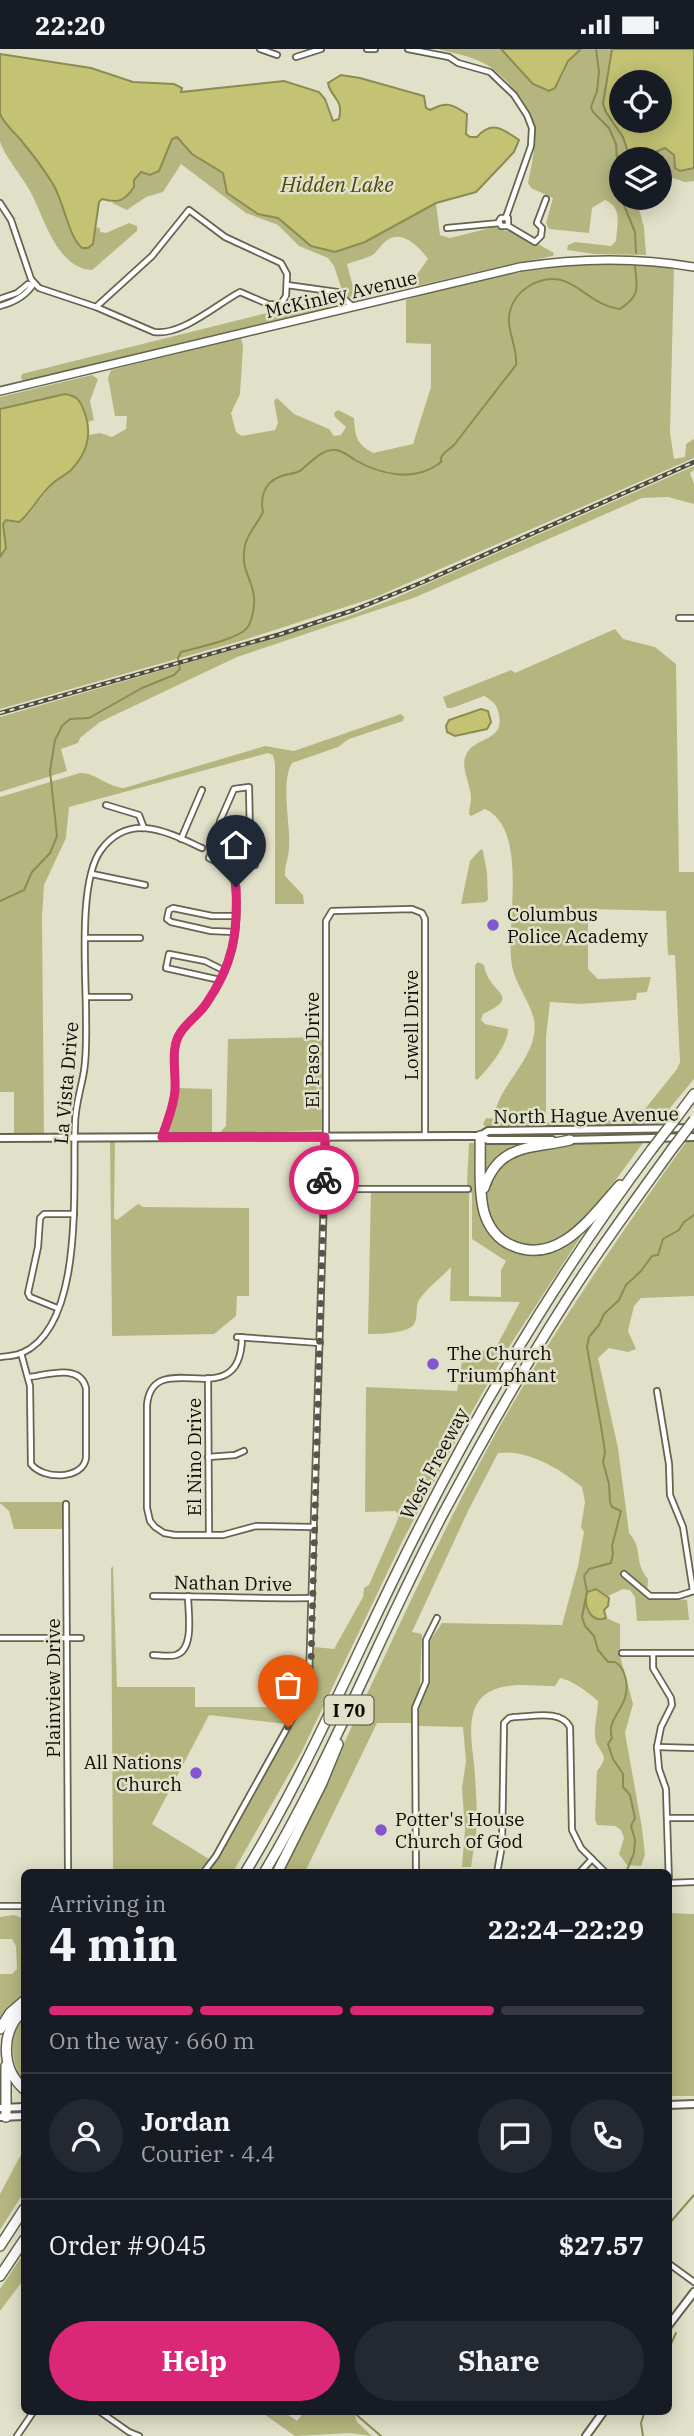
<!DOCTYPE html>
<html lang="en">
<head>
<meta charset="utf-8">
<style>
  :root { --surface:#171b24; --page:#242831; --text:#f1f3f6; --muted:#9ea1a6; --line:#363941; --accent:#db2777 }
  body { margin:0; font-family:"IBM Plex Serif",serif; background:var(--page); color:var(--text); height:100vh; display:flex; flex-direction:column; font-size:26px; white-space:nowrap }
  * { box-sizing:border-box; margin:0 }
  p { font-size:23px; color:var(--muted) }
  .icon { flex:none; width:38px; height:38px; fill:none; stroke:currentColor; stroke-width:2; stroke-linecap:round; stroke-linejoin:round }
  .map { position:relative; flex:1; overflow:hidden }
  .details { position:absolute; left:21px; top:1820px; width:651px; height:546px; display:flex; flex-direction:column; background:var(--surface); border-radius:10px; box-shadow:0 4px 18px #0003 }
  .details>* { flex:none }
  .tools { position:absolute; left:609px; top:21px; display:grid; gap:14px }
  .tools a { display:grid; place-items:center; width:63px; height:63px; border-radius:50%; background:var(--surface); box-shadow:0 4px 18px #0003; font-size:35px }
  .pin { position:absolute; display:grid; place-items:center; width:60px; height:60px; color:#fff; margin:-72px -30px; border-radius:50% 50% 50% 0; rotate:-45deg; box-shadow:0 0 7px #0007 }
  .pin .icon { rotate:45deg }
  .courier { position:absolute; display:grid; place-items:center; width:70px; height:70px; margin:-35px; border:5px solid #db2777; border-radius:50%; background:#fff; color:#222; box-shadow:0 2px 9px #0007 }
  .overview em { font-style:normal; font-weight:700 }
  .overview div { display:flex; flex-direction:column-reverse }
  .overview { display:flex; align-items:center; justify-content:space-between; height:119px; padding:0 28px }
  h1 { font-size:46px; font-weight:700; line-height:52px }
  .bar { display:grid; grid-template-columns:repeat(4,1fr); gap:10px 7px; align-content:center; height:84px; padding:0 28px }
  .bar i { height:9px; border-radius:5px; background:var(--line) }
  .bar .selected { background:var(--accent) }
  .bar p { grid-column:span 4 }
  .line { display:flex; align-items:center; gap:18px; padding:0 28px; border-top:2px solid var(--line) }
  .line div { flex:1 }
  .round { display:grid; place-items:center; flex:none; width:74px; height:74px; border-radius:37px; background:var(--page) }
  .cta { display:flex; gap:14px; margin-top:auto; padding:14px 28px }
  .cta a { flex:1; height:80px; border-radius:42px; background:var(--accent); color:#fff; font-size:28px; font-weight:700; line-height:80px; text-align:center }
  .cta a+a { background:var(--page); color:var(--text) }
  .status { display:flex; justify-content:space-between; align-items:center; height:49px; padding:0 35px; background:var(--surface); direction:ltr }
  .status svg { height:19px; fill:currentColor }
  .map>svg:first-child { display:block }
  .green { fill:#b5b67f }
  .water { fill:#c3c373; stroke:#8c8c52; stroke-width:2; fill-rule:evenodd }
  .lines { fill:none; stroke-linecap:round; stroke-linejoin:round }
  .stream { stroke:#8c8c52; stroke-width:2 }
  .minor-casing { stroke:#64644f; stroke-width:8 }
  .secondary-casing { stroke:#64644f; stroke-width:10 }
  .primary-casing { stroke:#64644f; stroke-width:10 }
  .motorway-casing { stroke:#64644f; stroke-width:12 }
  .minor { stroke:#fff; stroke-width:4.5 }
  .secondary { stroke:#fff; stroke-width:6 }
  .primary { stroke:#fff; stroke-width:7 }
  .motorway { stroke:#fff; stroke-width:9 }
  .rail-casing { stroke:#4b4b3f; stroke-width:4.5 }
  .rail { stroke:#e1e1c9; stroke-width:2; stroke-dasharray:5; stroke-linecap:butt }
  .motorway-bridge-casing { stroke:#64644f; stroke-width:12; stroke-linecap:butt }
  .motorway-bridge { stroke:#fff; stroke-width:9 }
  .done { stroke:#57574a; stroke-width:7; stroke-dasharray:0 12.6 }
  .route { stroke:#db2777; stroke-width:9 }
  .poi-dot { fill:#8356d0; stroke:#e1e1c9; stroke-width:2.5 }
  .labels { text-anchor:middle; dominant-baseline:central; stroke-width:5; stroke-linejoin:round; paint-order:stroke }
  .shield { fill:#e1e1c9; stroke:#4d4d40; stroke-width:2 }
  .shield-label { font-size:18px; font-weight:bold; fill:#0d0d06 }
  .street-label { font-size:19px; fill:#0d0d06; stroke:#e1e1c9 }
  .poi-label { font-size:19px; fill:#0d0d06; stroke:#e1e1c9; text-anchor:start }
  .water-label { font-size:21px; font-style:italic; fill:#4b4a0c; stroke:#e1e1c9 }
</style>
</head>
<body>
<div class="status"><b>22:20</b><svg viewBox="0 0 49 12"><path d="M0 12V9h3v3zM5 12V6h3v6zM10 12V3h3v9zM15 12V0h3v12zM26 1h20v11H26zM47 4h2v5h-2z"/></svg></div>
<div class="map">
<svg width="694" height="2387" viewBox="0 0 694 2387">
  <rect width="100%" height="100%" fill="#e1e1c9"/>
  <!-- green -->
  <g class="green">
    <path d="M438,0H501L533,35L549,42C566,34 564,5 583,0C592,0 603,0 612,0L605,44L606,63L623,88L632,110H621V149H636L644,178L646,206L594,205L567,201L568,196L575,193L611,197L616,192C617,175 623,159 605,151L592,159L589,184L549,180L546,174L553,149L531,139L528,134C537,91 541,69 509,35C500,25 491,17 479,12C467,6 451,4 438,0Z"/>
    <path d="M0,65C5,77 17,85 24,95C34,107 44,121 53,135C64,152 68,187 82,199H88L93,195L95,178L100,179V183L106,184L129,174L137,177V182L92,221C57,220 44,168 31,144C24,130 3,105 0,92C0,85 0,73 0,65Z"/>
    <path d="M178,88L192,105L224,124L258,165L278,169L312,197L335,203L365,193L436,154L440,186L450,189L494,178L506,182L514,181L554,204L553,207L507,216L421,236H416L413,231L428,210C421,200 405,183 391,189C384,192 379,200 374,205C366,210 355,212 347,215L354,242L351,249L344,247L334,217L328,209L299,197L278,176L246,164L181,115L163,143L146,148L127,161L112,154L123,150L134,131L142,123L159,122L172,90Z"/>
    <path d="M665,98L674,106L680,122L694,119V132L685,133L660,125V110H651L653,104Z"/>
    <path d="M622,213L674,218L670,383L674,410L685,408L686,395L694,390V409L376,548L244,591L0,660V508L6,499L3,475L6,471L29,465L51,436L69,423L83,406L89,386L100,384L112,388L126,380L127,367H115L108,329L111,321L241,289L243,297L240,345L231,364L236,383L242,387L275,381L278,374L274,352L277,349L294,365L329,380L334,387L341,386L346,378L335,368L334,364L338,361L354,369C355,388 357,395 373,404L413,395L431,338V295L406,294V251C475,229 549,215 622,213Z"/>
    <path d="M324,250L332,255L328,259L24,332L21,329L22,325L58,316Z"/>
    <path d="M92,326L98,330L90,352L94,371L88,373C83,359 82,348 65,345L0,360V348Z"/>
    <path d="M694,417V421L690,424L694,435V455L668,448L642,449L416,548L237,608L100,673L80,689L78,694L61,700L67,722L0,743V668L346,568L388,552Z"/>
    <path d="M615,580L623,590L655,598L676,615L679,823H694V1030L655,1077L488,1080L483,1075L486,1069L546,1073L637,1070L677,1020L680,1013L675,906H668L666,862L588,860V920L598,930L651,928L647,943L637,944L636,951L580,955L550,953L546,988V1066L495,1063C502,1035 529,1014 534,986C539,962 517,942 512,917C505,876 530,781 485,760L471,767L469,765C469,759 471,754 471,749C471,736 460,718 466,706C475,686 507,694 498,662C496,654 491,651 484,647L452,659H447L443,648L511,621L515,624Z"/>
    <path d="M401,665L404,668L403,672L349,690L338,698L292,714C280,735 291,775 289,799C289,809 284,817 285,827L303,846L304,855H275V715L273,706L268,704L69,758L66,789L44,836L42,868L44,1085L14,1086V1043H0V748L80,724C97,724 107,738 124,739L265,697L294,702Z"/>
    <path d="M481,800L483,802L487,824L488,850L486,853L461,855L470,812Z"/>
    <path d="M478,913L484,916C488,945 524,946 483,965L481,971L485,975L508,980C508,996 489,1019 477,1031L475,1029V916Z"/>
    <path d="M323,988L322,1081L223,1085L221,1082L226,1077L228,990Z"/>
    <path d="M177,1039L212,1040V1085L170,1084L166,1081L175,1054Z"/>
    <path d="M110,1090H115L114,1169L117,1171L138,1155L143,1158L249,1159V1247H237L236,1267L214,1285L112,1287Z"/>
    <path d="M694,1092V1247L641,1249L634,1257L628,1282L636,1300L628,1303L609,1299L598,1309L618,1399L629,1484C644,1501 633,1512 648,1530L647,1547L687,1551L689,1571L637,1572L635,1548L630,1541L623,1540L608,1547L597,1540L587,1552V1562L597,1570L606,1569L620,1575V1607L633,1655L625,1684L642,1779L645,1806L641,1817L627,1816L619,1805L624,1789L621,1781L615,1777L597,1776L595,1770L597,1722C613,1704 596,1704 595,1687C594,1678 598,1662 598,1652C587,1643 574,1632 560,1629L555,1637C533,1638 506,1631 486,1645C462,1662 474,1702 475,1726C476,1742 477,1759 477,1775C476,1789 473,1804 471,1818H462L465,1780L462,1739L466,1712L463,1678L418,1677V1657L429,1632V1593L442,1574L562,1576L578,1517L584,1483L581,1478L585,1453L582,1438C560,1420 527,1400 498,1404L469,1460L412,1583L422,1585L420,1638L413,1656L412,1674H377L305,1823L281,1824C352,1685 411,1541 485,1404C544,1295 614,1194 686,1093Z"/>
    <path d="M469,1094H478L479,1153L491,1184L538,1204L587,1178L507,1301L466,1373L402,1493L301,1704L233,1823L207,1824L218,1808L304,1655L312,1630L314,1598L334,1600L363,1548L364,1539L369,1536L398,1470V1465L395,1462L365,1463L366,1338L457,1342L464,1301L494,1302L520,1253L450,1252L451,1218C441,1229 427,1239 419,1251C415,1258 418,1266 415,1273C412,1285 378,1285 368,1285L371,1141L469,1144V1247L501,1248V1221L506,1212L472,1190V1145L467,1135Z"/>
    <path d="M483,1094H526V1096L483,1127Z"/>
    <path d="M643,1094C622,1121 582,1184 550,1195C507,1210 467,1159 496,1122C499,1119 503,1113 506,1110C531,1093 611,1095 643,1094Z"/>
    <path d="M0,1389V1453H64L65,1480H14L9,1462L0,1454Z"/>
    <path d="M113,1517L117,1638H195V1658H295L286,1675L209,1666L152,1775L209,1810L198,1823H113L111,1519Z"/>
    <path d="M669,1864L694,1865V2047H669Z"/>
    <path d="M14,1866L22,1869L24,1947L13,1956L0,1972V1925H12L17,1920L16,1897L12,1890H0V1868Z"/>
    <path d="M24,1967V2035C12,2018 6,1982 24,1967Z"/>
    <path d="M24,2100V2143L0,2181V2145Z"/>
    <path d="M24,2204V2230L0,2262V2240Z"/>
    <path d="M261,2363H284L297,2372L304,2363H354L357,2373L372,2387L350,2384L295,2387Z"/>
  </g>
  <!-- water -->
  <g class="water">
    <path d="M501,0H581L568,12L555,39L549,42L533,35Z"/>
    <path d="M612,0H694V119L680,122L675,119L674,106L665,99L653,104L651,110L630,109L623,88L606,63L603,55ZM621,33H660V72H621Z"/>
    <path d="M0,5L91,19L133,33L174,35L182,39L181,43L284,32L319,43L325,50L333,72L339,70C344,49 331,50 328,34L341,26L360,29L424,47L426,59L430,61C447,52 452,55 467,65L466,85L470,88H477C492,71 503,80 519,91L514,103L476,143L436,154L365,193L335,203L311,197L278,169L258,165L227,144L223,124L192,105L177,88L172,90L159,122L150,126L141,123L134,131V138C124,153 118,154 102,150L99,153L93,195L88,199H82C68,187 64,153 53,135C44,121 34,107 24,95C17,85 5,77 0,65Z"/>
    <path d="M65,345C77,347 80,351 84,362C93,385 88,404 70,422C64,427 57,430 52,435C39,446 33,462 19,473L6,471L3,475L6,499L0,508V360Z"/>
    <path d="M481,660L488,662L491,673L487,680L455,687L447,683L446,677L449,671Z"/>
    <path d="M596,1540L609,1549L608,1557L604,1561L606,1569C590,1575 583,1555 587,1543Z"/>
  </g>
  <g class="lines">
    <!-- stream -->
    <g class="stream">
      <path d="M596,0L599,23L597,42L591,58L593,63L609,79L616,95L619,143L621,148"/>
      <path d="M621,149L635,183L636,204"/>
      <path d="M0,852L24,841L32,823L50,804L57,787L50,722L55,691L62,677L70,670L89,669L142,639L174,626L180,620L178,609L181,603C195,599 239,590 247,579C252,572 255,558 254,548C252,528 240,522 245,496C248,484 258,474 263,463C260,449 264,434 279,428C286,425 294,425 300,422C309,415 319,403 331,401C339,399 349,407 355,411C380,425 412,433 437,416C446,410 438,415 442,407C444,403 451,399 454,396L516,316C518,298 505,279 510,262C515,241 540,226 561,231C581,236 594,257 620,260C641,246 637,239 635,217"/>
      <path d="M627,1821L634,1804L635,1791L631,1777L635,1769L630,1746L623,1738V1725L613,1710L608,1695L612,1689C605,1668 631,1659 626,1631C624,1623 622,1617 615,1613H608L598,1601L594,1587L585,1577L582,1568L587,1543L584,1527L589,1520L611,1514L613,1505L612,1497L621,1462L612,1458L610,1453L609,1435L603,1413L605,1403L602,1383L587,1298L589,1288L599,1276L604,1265L619,1251L626,1236L641,1222L652,1207L658,1206L663,1190L679,1181L684,1173L694,1166"/>
      <path d="M668,2176L694,2146"/>
      <path d="M668,2259L669,2260"/>
      <path d="M668,2301L676,2284"/>
      <path d="M352,2362L381,2387"/>
      <path d="M643,2387L641,2374L645,2362"/>
    </g>
    <!-- minor casing -->
    <g class="minor-casing">
      <g id="minor">
        <path d="M260,0L277,6"/>
        <path d="M367,0H375"/>
        <path d="M408,0L449,8L458,14L490,23L514,46L527,66L532,79L531,97L506,168"/>
        <path d="M296,8L321,0"/>
        <path d="M0,154L11,171L31,230L39,239L96,258L154,283C182,287 217,255 240,243L268,255L280,256L286,247L287,225L281,214L225,188L189,161L152,207L96,258"/>
        <path d="M508,177V169H501L499,172L501,177H508L535,193L541,187L542,179L537,174L546,150"/>
        <path d="M447,179L500,174"/>
        <path d="M287,236L337,243L353,258"/>
        <path d="M0,250L17,244L28,235L32,236"/>
        <path d="M0,257C15,253 27,246 34,234"/>
        <path d="M679,569H694"/>
        <path d="M106,756L139,766L144,779"/>
        <path d="M217,788H250L249,738L234,740L220,772L217,788L209,809L233,822"/>
        <path d="M181,790L202,741"/>
        <path d="M233,822L241,816H255"/>
        <path d="M92,825L145,836"/>
        <path d="M235,883L211,882L171,873L167,870L169,861L173,859L212,867H236"/>
        <path d="M86,889H140"/>
        <path d="M220,931L166,919L169,905L205,912L225,922"/>
        <path d="M86,948H129"/>
        <path d="M162,1088C167,1073 174,1057 175,1041C176,1025 172,1008 176,993C180,978 194,970 203,959C235,916 242,875 233,822"/>
        <path d="M323,1140H468"/>
        <path d="M57,1259L30,1248L28,1244L38,1198L40,1169L44,1165H74"/>
        <path d="M237,1288L320,1294"/>
        <path d="M242,1288C241,1370 153,1294 147,1356V1459L150,1472L155,1478L164,1484L175,1486H223L256,1477L314,1478"/>
        <path d="M21,1304L30,1337L31,1415C43,1431 83,1431 86,1409V1339C80,1314 47,1326 29,1328"/>
        <path d="M1,1308C8,1307 15,1307 22,1304C86,1276 72,1132 75,1075C75,1057 81,1040 84,1022C87,1003 86,983 86,964C86,924 78,832 101,801C130,762 169,784 202,799"/>
        <path d="M208,1329L209,1486"/>
        <path d="M657,1342L669,1415L670,1446L683,1478L693,1542"/>
        <path d="M208,1408L235,1406L244,1402"/>
        <path d="M66,1455L68,1824"/>
        <path d="M624,1525L650,1547H678L694,1542"/>
        <path d="M153,1547C206,1547 259,1550 312,1549"/>
        <path d="M0,1589H81"/>
        <path d="M622,1604H694"/>
        <path d="M653,1604V1619L671,1649L672,1656L661,1678L657,1698L659,1720L666,1740L669,1834"/>
        <path d="M153,1606C160,1606 169,1608 176,1606C195,1600 188,1563 188,1547"/>
        <path d="M657,1698L694,1699"/>
        <path d="M669,1769H694"/>
        <path d="M203,1824L216,1807L301,1654L309,1629L326,1081V872L332,862L412,860L422,864L425,870V1087"/>
        <path d="M416,1824L415,1659L426,1633V1591L437,1569"/>
        <path d="M497,1824L502,1796L504,1674L509,1669L514,1668C531,1668 561,1660 570,1678L572,1781L581,1799L606,1824"/>
        <path d="M579,1824L592,1810"/>
        <path d="M669,1834L694,1833"/>
        <path d="M0,1857H24"/>
        <path d="M668,2214L694,2233"/>
        <path d="M99,2362L129,2383L139,2387"/>
        <path d="M17,2387L34,2362"/>
      </g>
    </g>
    <!-- secondary casing -->
    <g class="secondary-casing">
      <g id="secondary">
        <path d="M480,1087L488,1082L694,1079"/>
        <path d="M0,1089L455,1087H480L488,1091H552"/>
        <path d="M566,1091L694,1088"/>
        <path d="M668,2056L694,2055"/>
        <path d="M0,2059L24,2058"/>
        <path d="M0,2068L24,2067"/>
        <path d="M668,2277L694,2243"/>
        <path d="M586,2387L604,2362"/>
      </g>
    </g>
    <!-- primary casing -->
    <g class="primary-casing">
      <path id="primary" d="M0,342L520,218C579,209 635,208 694,218"/>
    </g>
    <!-- motorway casing -->
    <g class="motorway-casing">
      <g id="motorway">
        <path d="M676,1069L694,1045"/>
        <path d="M480,1087C481,1111 478,1140 484,1163C488,1177 497,1190 511,1196C558,1218 592,1167 620,1136"/>
        <path d="M484,1139C499,1094 532,1100 570,1091"/>
        <path d="M245,1824C311,1715 359,1597 417,1483C484,1350 562,1220 652,1100"/>
        <path d="M264,1824C333,1708 381,1582 444,1463C489,1379 536,1296 589,1217C616,1177 644,1139 672,1100"/>
        <path d="M277,1824L322,1734L338,1695"/>
        <path d="M24,1961C0,1982 1,2020 24,2040"/>
        <path d="M0,1980L10,1964L24,1952"/>
        <path d="M6,2017V2068"/>
        <path d="M0,2197L24,2160"/>
        <path d="M0,2227L24,2191"/>
      </g>
    </g>
    <!-- minor -->
    <use href="#minor" class="minor"/>
    <!-- secondary -->
    <use href="#secondary" class="secondary"/>
    <!-- primary -->
    <use href="#primary" class="primary"/>
    <!-- motorway -->
    <use href="#motorway" class="motorway"/>
    <!-- rail casing -->
    <g class="rail-casing">
      <path id="rail" d="M0,664L281,585L354,561L423,533L694,413"/>
    </g>
    <!-- rail -->
    <use href="#rail" class="rail"/>
    <!-- motorway-bridge casing -->
    <g class="motorway-bridge-casing">
      <g id="motorway-bridge">
        <path d="M652,1100L676,1069"/>
        <path d="M672,1100L694,1071"/>
      </g>
    </g>
    <!-- motorway-bridge -->
    <use href="#motorway-bridge" class="motorway-bridge"/>
  </g>
  <g class="lines">
    <!-- done -->
    <path class="done" d="M288,1678L305,1646L311,1615L324,1131"/>
    <!-- route -->
    <path class="route" d="M236,838C238,885 233,916 206,955C198,967 184,975 178,988C171,1003 176,1024 175,1041C174,1057 167,1073 162,1088H325L324,1131"/>
  </g>
  <!-- markers -->
  <g class="poi-dot">
    <circle cx="493" cy="876" r="7"/>
    <circle cx="433" cy="1315" r="7"/>
    <circle cx="196" cy="1724" r="7"/>
    <circle cx="381" cy="1781" r="7"/>
  </g>
  <g class="labels">
    <!-- shield labels -->
    <rect class="shield" x="324.5" y="1646.5" width="49" height="29" rx="5"/>
    <g class="shield-label">
      <text x="349" y="1661">I 70</text>
    </g>
    <!-- street labels -->
    <g class="street-label">
      <text transform="translate(341 245) rotate(-13)">McKinley Avenue</text>
      <text transform="translate(411 976) rotate(-90)">Lowell Drive</text>
      <text transform="translate(312 1001) rotate(-90)">El Paso Drive</text>
      <text transform="translate(66 1034) rotate(-85)">La Vista Drive</text>
      <text transform="translate(586 1066) rotate(-1)">North Hague Avenue</text>
      <text transform="translate(194 1408) rotate(-90)">El Nino Drive</text>
      <text transform="translate(434 1414) rotate(-62)">West Freeway</text>
      <text transform="translate(233 1534) rotate(1)">Nathan Drive</text>
      <text transform="translate(53 1639) rotate(-90)">Plainview Drive</text>
    </g>
    <!-- poi labels -->
    <g class="poi-label">
      <text x="507" y="865">Columbus<tspan x="507" dy="22">Police Academy</tspan></text>
      <text x="447" y="1304">The Church<tspan x="447" dy="22">Triumphant</tspan></text>
      <text x="182" y="1713" text-anchor="end">All Nations<tspan x="182" dy="22">Church</tspan></text>
      <text x="395" y="1770">Potter's House<tspan x="395" dy="22">Church of God</tspan></text>
    </g>
    <!-- water labels -->
    <g class="water-label">
      <text x="337" y="135">Hidden Lake</text>
    </g>
  </g>
</svg>
<div class="tools">
<a><svg class="icon" aria-label="locate" viewBox="0 0 24 24"><circle cx="12" cy="12" r="6"/><path d="M12 2v4M12 18v4M2 12h4M18 12h4"/></svg></a>
<a><svg class="icon" aria-label="layers" viewBox="0 0 24 24"><path d="M12 4l9 5-9 5-9-5zM3 14l9 5 9-5"/></svg></a>
</div>
<div class="pin" style="left:288px;top:1678px;background:#ea580c"><svg class="icon" aria-label="bag" viewBox="0 0 24 24"><path d="M5 8h14l-1 12H6zM9 8a3 3 0 0 1 6 0"/></svg></div>
<div class="pin" style="left:236px;top:838px;background:#1f2937"><svg class="icon" aria-label="home" viewBox="0 0 24 24"><path d="M3 11l9-7 9 7M6 9v11h12V9"/></svg></div>
<div class="courier" style="left:324px;top:1131px"><svg class="icon" aria-label="bike" viewBox="0 0 24 24"><circle cx="6" cy="16" r="4"/><circle cx="18" cy="16" r="4"/><path d="M6 16l4-8h5l3 8M10 8l3 8H6M13 5h3"/></svg></div>
<section class="details">
<div class="overview"><div><h1>4 min</h1><p>Arriving in</p></div><em>22:24–22:29</em></div>
<div class="bar"><i class="selected"></i><i class="selected"></i><i class="selected"></i><i></i><p>On the way · 660 m</p></div>
<div class="line" style="height:126px"><a class="round"><svg class="icon" aria-label="person" viewBox="0 0 24 24"><circle cx="12" cy="8" r="4"/><path d="M4 21q1-7 8-7t8 7"/></svg></a><div><b>Jordan</b><p>Courier · 4.4</p></div><a class="round"><svg class="icon" aria-label="chat" viewBox="0 0 24 24"><path d="M4 5h16v11H9l-5 4z"/></svg></a><a class="round"><svg class="icon" aria-label="phone" viewBox="0 0 24 24"><path d="M5 4h4l2 5-3 2q2 4 5 5l2-3 5 2v4C11 20 4 13 5 4z"/></svg></a></div>
<div class="line" style="height:91px"><div>Order #9045</div><b>$27.57</b></div>
<div class="cta"><a>Help</a><a>Share</a></div>
</section>
</div>
</body>
</html>
